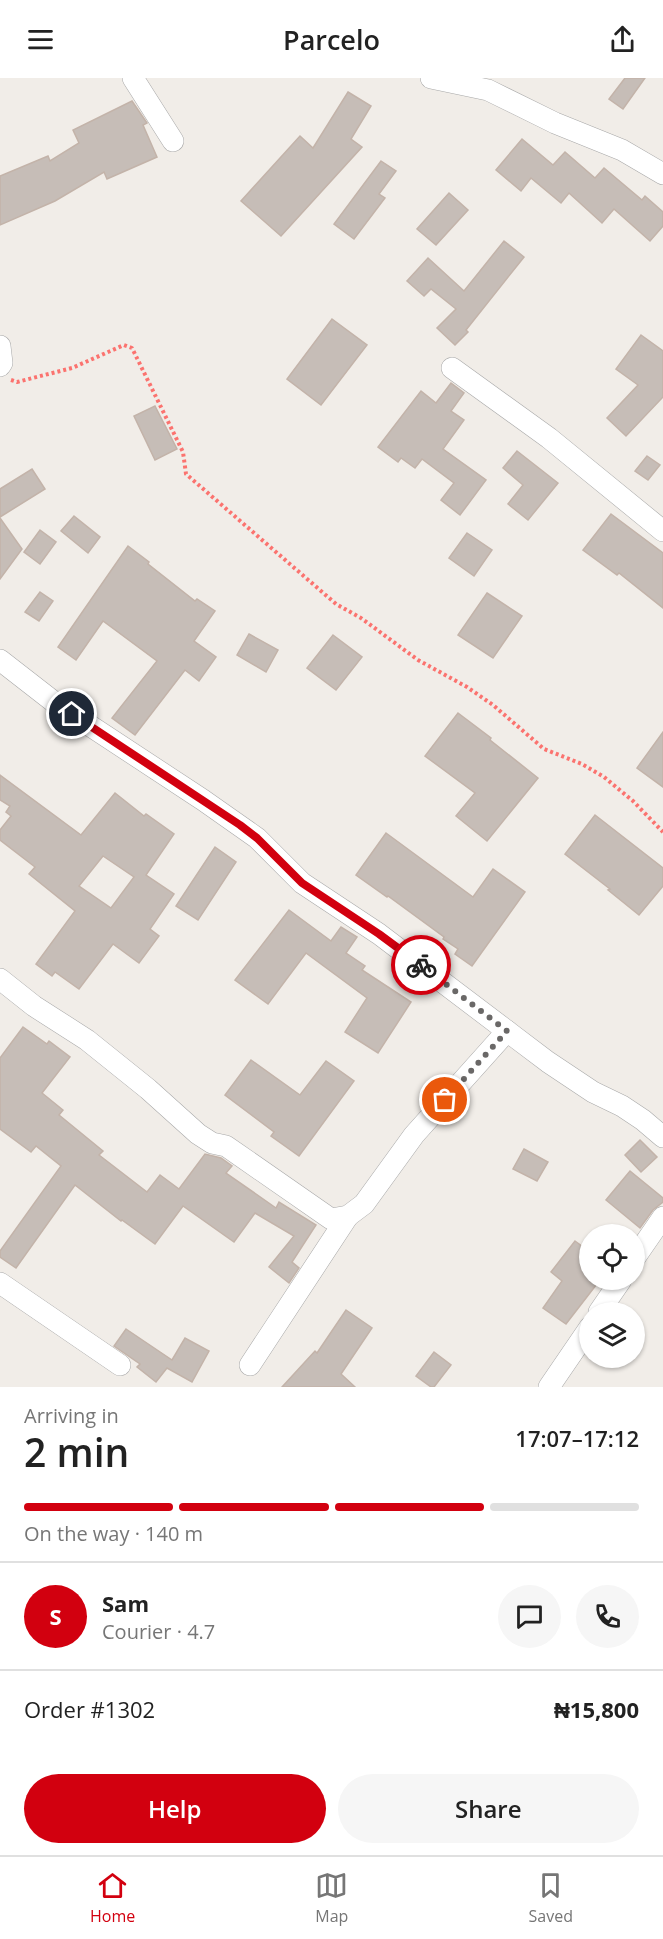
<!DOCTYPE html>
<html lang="en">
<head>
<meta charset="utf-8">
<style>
  :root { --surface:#fff; --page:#f6f6f6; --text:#222; --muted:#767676; --line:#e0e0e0; --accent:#d2000f }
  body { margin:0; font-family:"Open Sans",sans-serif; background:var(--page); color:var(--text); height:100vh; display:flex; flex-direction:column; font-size:22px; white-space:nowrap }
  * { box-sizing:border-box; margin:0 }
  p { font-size:20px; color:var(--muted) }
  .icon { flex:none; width:33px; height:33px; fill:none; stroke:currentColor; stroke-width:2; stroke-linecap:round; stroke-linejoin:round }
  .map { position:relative; height:1309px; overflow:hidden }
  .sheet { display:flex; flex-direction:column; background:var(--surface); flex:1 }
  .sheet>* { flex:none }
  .controls { position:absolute; left:579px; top:1146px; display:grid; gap:12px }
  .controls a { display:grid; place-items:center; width:66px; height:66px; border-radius:50%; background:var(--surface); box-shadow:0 2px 4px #0004; font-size:30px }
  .pin { position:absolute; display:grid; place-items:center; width:51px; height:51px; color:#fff; margin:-26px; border:3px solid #fff; border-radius:50%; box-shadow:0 2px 6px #0007 }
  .courier { position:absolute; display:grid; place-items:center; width:60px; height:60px; margin:-30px; border:4px solid #d2000f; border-radius:50%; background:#fff; color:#222; box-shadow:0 2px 8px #0007 }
  .summary em { font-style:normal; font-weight:600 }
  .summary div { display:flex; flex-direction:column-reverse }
  .summary { display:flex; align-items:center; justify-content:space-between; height:102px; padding:0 24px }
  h1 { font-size:39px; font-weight:600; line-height:45px }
  .bar { display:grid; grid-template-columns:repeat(4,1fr); gap:9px 6px; align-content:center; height:72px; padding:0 24px }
  .bar i { height:8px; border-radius:4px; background:var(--line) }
  .bar .current { background:var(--accent) }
  .bar p { grid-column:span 4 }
  .line { display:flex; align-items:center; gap:15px; padding:0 24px; border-top:2px solid var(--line) }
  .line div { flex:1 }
  .round { display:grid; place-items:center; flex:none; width:63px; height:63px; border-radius:32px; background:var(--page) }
  .cta { display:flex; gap:12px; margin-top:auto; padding:12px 24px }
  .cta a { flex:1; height:69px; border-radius:36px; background:var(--accent); color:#fff; font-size:24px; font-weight:600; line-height:69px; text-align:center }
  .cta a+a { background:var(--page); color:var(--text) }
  header { display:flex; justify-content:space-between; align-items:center; height:78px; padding:0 24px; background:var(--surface); font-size:27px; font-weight:600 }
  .tab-bar { display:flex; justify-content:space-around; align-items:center; height:84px; border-top:2px solid var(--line); background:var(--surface); font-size:16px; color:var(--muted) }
  .tab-bar a { display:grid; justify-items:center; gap:3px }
  .tab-bar .current { color:var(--accent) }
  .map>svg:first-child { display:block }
  .building { fill:#c6bdb7; stroke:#c3b3a9; stroke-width:1.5; fill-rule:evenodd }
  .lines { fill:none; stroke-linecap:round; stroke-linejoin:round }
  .street-casing { stroke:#a8a8a8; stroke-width:22 }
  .path { stroke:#fb736f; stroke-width:4; stroke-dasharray:3 3; stroke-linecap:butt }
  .street { stroke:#fff; stroke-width:21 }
  .done { stroke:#6a6867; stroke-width:6; stroke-dasharray:0 10.8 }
  .route { stroke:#d2000f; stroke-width:8 }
</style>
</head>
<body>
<header><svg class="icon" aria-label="menu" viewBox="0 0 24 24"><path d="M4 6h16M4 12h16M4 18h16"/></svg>Parcelo<svg class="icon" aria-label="share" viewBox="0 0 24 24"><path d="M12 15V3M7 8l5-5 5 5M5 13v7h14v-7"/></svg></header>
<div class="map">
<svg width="663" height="1309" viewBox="0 0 663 1309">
  <rect width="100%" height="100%" fill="#f1ede8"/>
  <!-- building -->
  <g class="building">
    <path d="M625,0H645L623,31L609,21Z"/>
    <path d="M348,14L371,28L351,61L362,69L281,158L241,123L300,58L313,70Z"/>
    <path d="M132,23L147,45L143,47L157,79L107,101L104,94L55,123L0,147V98L48,78L50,83L79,65L73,52Z"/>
    <path d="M522,61L553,87L565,74L595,100L604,90L642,122L645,118L663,134V148L650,163L614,131L602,145L569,115L561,125L531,100L521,113L496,92Z"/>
    <path d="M381,83L396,93L379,116L385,120L354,161L334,146Z"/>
    <path d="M449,115L468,132L436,167L417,151Z"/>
    <path d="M504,163L524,179L466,252L468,254L455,267L437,250L456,231L431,211L424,218L407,203L428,180L464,213Z"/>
    <path d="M332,241L367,267L321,327L287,301Z"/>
    <path d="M641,257L663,273V319L626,358L607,340L638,307L616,291Z"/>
    <path d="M451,305L464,315L451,333L464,342L443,371L486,402L460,437L441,422L454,405L422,381L415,390L401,380L398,384L378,369L421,313L436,325Z"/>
    <path d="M155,328L177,371L155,382L134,338Z"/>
    <path d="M517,373L558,405L528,442L508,426L523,407L503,390Z"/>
    <path d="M647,378L660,387L648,402L635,393Z"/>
    <path d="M32,391L45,411L0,439V411Z"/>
    <path d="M611,436L663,475V530L619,495L617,497L583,472Z"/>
    <path d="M74,438L100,459L88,475L61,453Z"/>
    <path d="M0,440L22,471L0,501Z"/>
    <path d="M40,452L56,464L40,486L24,474Z"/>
    <path d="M467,455L492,472L474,498L449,480Z"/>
    <path d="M128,468L149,484L148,486L195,523L197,521L215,533L194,563L216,579L199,603L185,592L135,657L112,640L157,583L103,543L76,582L58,569Z"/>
    <path d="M40,514L53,523L39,543L25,534Z"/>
    <path d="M487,515L522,538L493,580L458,557Z"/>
    <path d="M249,556L278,572L266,594L237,577Z"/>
    <path d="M333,557L362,579L336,612L307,590Z"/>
    <path d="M458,635L491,660L490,662L538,700L487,763L456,738L475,715L425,678Z"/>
    <path d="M663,654V709L637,690Z"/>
    <path d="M0,697L81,757L115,715L144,738L146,736L174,756L146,797L174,816L150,851L159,858L139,885L113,866L79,911L55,894L52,898L36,886L75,833L29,796L35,789L0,762V752L11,738L6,734L10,728L0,722ZM103,778L134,799L111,830L79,808Z"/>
    <path d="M595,737L663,790V808L639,837L608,812L610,811L565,776Z"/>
    <path d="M386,755L473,819L493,791L525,814L472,888L455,876L458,871L443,861L444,859L388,818L387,819L356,797Z"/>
    <path d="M215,769L236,784L198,842L176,828Z"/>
    <path d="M289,832L331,863L341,849L357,859L346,875L365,888L362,892L411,924L378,975L345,954L367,920L306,875L268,926L235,902Z"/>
    <path d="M23,949L47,966L49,963L70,979L42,1015L63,1032L59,1037L103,1073L99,1077L147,1114L160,1097L179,1111L205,1076L221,1080L232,1088L226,1095L276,1130L279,1124L316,1147L292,1184L299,1190L289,1205L269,1189L294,1158L255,1135L234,1164L183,1128L155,1166L122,1142L121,1143L75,1107L16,1190L0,1179V1173L61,1088L36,1068L31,1074L0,1051V980Z"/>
    <path d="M251,982L300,1017L326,983L354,1003L299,1078L271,1058L274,1054L225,1017Z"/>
    <path d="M640,1062L657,1079L641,1094L625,1077Z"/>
    <path d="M524,1071L548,1084L537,1103L513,1091Z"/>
    <path d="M630,1093L663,1120V1124L653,1132L640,1150L606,1122Z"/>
    <path d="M575,1163L590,1174V1202H600L566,1246L543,1230L562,1203L551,1194Z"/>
    <path d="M346,1232L372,1250L341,1296L355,1309H282L315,1273L317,1275Z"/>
    <path d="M126,1251L172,1282L185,1260L209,1273L192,1304L167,1290L156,1304L137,1289L140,1286L114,1268Z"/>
    <path d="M434,1274L451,1287L434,1309H431L416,1298Z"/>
  </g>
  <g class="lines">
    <!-- street casing -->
    <g class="street-casing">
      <g id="street">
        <path d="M133,0L173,63"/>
        <path d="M431,0L488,12L555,45L622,72L663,96"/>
        <path d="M0,268L2,285L0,288"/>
        <path d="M452,290L549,360L663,453"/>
        <path d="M0,582L54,624L203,722L257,760L302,805L379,856L548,984L593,1014L622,1028L643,1042L663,1059"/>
        <path d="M0,901L34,928L87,962L148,1011L198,1056L212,1065L226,1068L331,1141L348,1138L364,1126L414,1057L507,953"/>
        <path d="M634,1181L663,1139"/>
        <path d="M0,1205L120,1287"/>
        <path d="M599,1234L621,1202"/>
        <path d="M250,1287L348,1138"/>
        <path d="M549,1309L590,1249"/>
      </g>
    </g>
    <!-- path -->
    <path class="path" d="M11,302L17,304L72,290L124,267L132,270L183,374L186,396L336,526L361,540L418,582L467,609L493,627L544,671L582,686L604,699L633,723L663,754"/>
    <!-- street -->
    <use href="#street" class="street"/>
  </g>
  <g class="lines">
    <!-- done -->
    <path class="done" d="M421,887L507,953L445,1022"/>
    <!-- route -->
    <path class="route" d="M72,636L240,747L257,760L302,805L379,856L421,887"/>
  </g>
</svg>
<div class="controls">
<a><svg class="icon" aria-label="locate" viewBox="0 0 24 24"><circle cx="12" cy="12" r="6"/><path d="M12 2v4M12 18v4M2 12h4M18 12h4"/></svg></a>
<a><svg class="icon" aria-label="layers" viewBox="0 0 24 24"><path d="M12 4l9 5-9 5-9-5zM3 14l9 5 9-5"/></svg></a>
</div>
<div class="pin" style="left:445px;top:1022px;background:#ea580c"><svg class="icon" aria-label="bag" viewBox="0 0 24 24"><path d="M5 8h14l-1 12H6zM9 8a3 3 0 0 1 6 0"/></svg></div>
<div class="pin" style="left:72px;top:636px;background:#1f2937"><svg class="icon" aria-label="home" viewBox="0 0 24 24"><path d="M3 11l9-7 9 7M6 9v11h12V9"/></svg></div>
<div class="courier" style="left:421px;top:887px"><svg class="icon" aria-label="bike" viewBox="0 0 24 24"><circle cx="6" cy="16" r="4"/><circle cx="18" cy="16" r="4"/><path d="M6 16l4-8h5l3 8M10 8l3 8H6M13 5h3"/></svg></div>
</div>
<section class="sheet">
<div class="summary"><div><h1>2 min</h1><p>Arriving in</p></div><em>17:07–17:12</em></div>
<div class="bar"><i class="current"></i><i class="current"></i><i class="current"></i><i></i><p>On the way · 140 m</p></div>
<div class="line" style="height:108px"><b class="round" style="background:var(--accent);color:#fff">S</b><div><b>Sam</b><p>Courier · 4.7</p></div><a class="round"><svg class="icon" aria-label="chat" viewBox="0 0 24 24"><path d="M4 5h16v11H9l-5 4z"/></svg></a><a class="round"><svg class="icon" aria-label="phone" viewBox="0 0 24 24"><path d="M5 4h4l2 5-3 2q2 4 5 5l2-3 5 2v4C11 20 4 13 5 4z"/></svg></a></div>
<div class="line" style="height:78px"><div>Order #1302</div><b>₦15,800</b></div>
<div class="cta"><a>Help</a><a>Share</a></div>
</section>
<nav class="tab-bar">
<a class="current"><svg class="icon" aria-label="home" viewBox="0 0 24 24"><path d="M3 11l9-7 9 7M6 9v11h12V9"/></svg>Home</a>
<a><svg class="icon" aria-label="map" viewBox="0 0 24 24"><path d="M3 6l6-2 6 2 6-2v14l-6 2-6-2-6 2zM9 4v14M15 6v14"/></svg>Map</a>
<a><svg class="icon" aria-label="saved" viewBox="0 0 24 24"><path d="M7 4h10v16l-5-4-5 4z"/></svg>Saved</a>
</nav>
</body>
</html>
